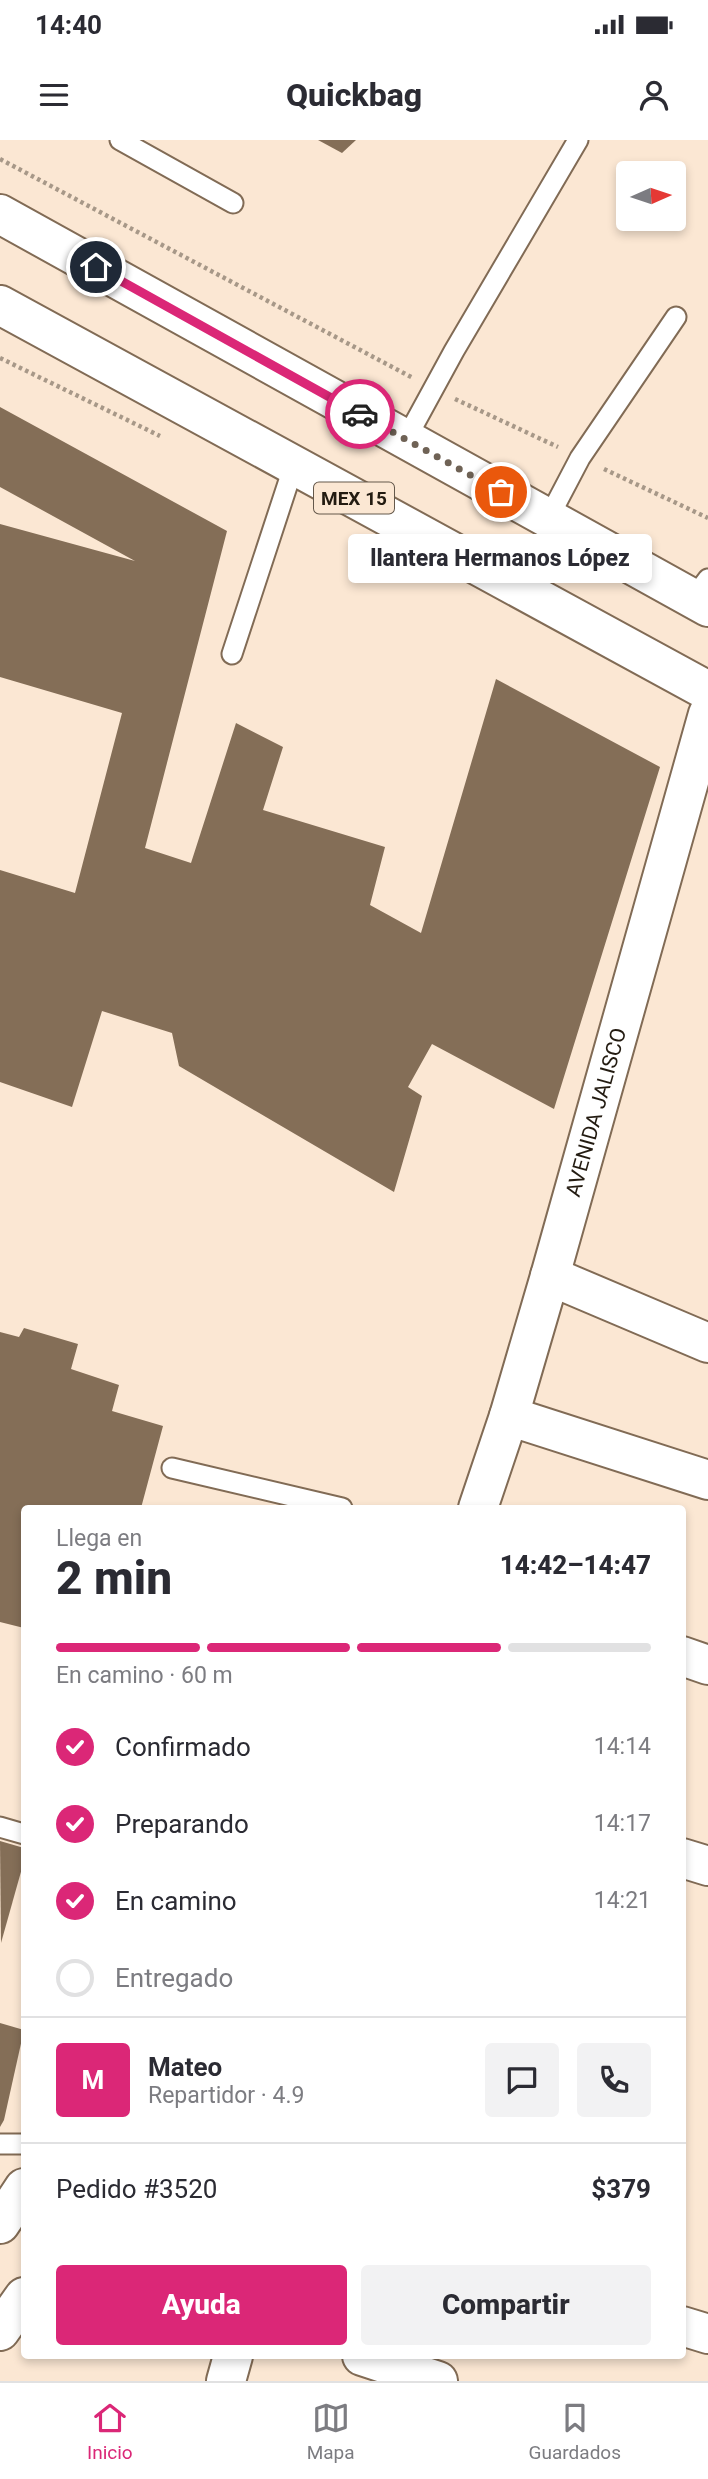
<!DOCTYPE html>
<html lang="es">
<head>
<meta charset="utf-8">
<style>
  :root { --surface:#fff; --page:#f2f2f3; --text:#2b2b33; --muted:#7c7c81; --line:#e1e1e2; --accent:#db2777 }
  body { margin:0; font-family:Roboto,sans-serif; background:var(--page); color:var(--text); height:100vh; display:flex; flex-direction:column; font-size:26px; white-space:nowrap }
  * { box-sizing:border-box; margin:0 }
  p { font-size:23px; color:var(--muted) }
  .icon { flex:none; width:38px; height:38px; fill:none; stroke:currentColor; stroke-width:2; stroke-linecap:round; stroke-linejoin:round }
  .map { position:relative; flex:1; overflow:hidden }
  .drawer { position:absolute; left:21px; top:1365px; width:665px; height:854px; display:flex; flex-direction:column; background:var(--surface); border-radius:7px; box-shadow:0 4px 10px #0003 }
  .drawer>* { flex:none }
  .needle { width:46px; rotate:87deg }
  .controls { position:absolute; left:616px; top:21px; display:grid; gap:14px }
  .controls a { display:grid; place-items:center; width:70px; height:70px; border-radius:7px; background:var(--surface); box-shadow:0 4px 10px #0003; font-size:35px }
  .pin { position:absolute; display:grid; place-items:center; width:60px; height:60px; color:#fff; margin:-30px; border:4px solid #fff; border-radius:50%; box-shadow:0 2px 7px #0007 }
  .courier { position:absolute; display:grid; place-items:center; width:70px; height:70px; margin:-35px; border:5px solid #db2777; border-radius:50%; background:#fff; color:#222; box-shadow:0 2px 9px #0007 }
  .bubble { position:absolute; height:49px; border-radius:7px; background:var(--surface); box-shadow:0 4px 10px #0003; font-size:23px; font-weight:800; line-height:49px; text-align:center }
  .summary em { font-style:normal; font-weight:800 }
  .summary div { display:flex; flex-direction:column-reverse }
  .summary { display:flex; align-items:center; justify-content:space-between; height:119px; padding:0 35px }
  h1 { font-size:46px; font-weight:800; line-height:52px }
  .bar { display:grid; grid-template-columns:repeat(4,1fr); gap:10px 7px; align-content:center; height:84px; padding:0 35px }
  .bar i { height:9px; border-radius:5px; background:var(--line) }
  .bar .active { background:var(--accent) }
  .bar p { grid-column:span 4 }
  .line { display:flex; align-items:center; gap:18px; padding:0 35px; border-top:2px solid var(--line) }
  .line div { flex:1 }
  .round { display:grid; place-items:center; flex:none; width:74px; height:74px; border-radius:7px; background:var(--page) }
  ol { padding:0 35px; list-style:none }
  li { display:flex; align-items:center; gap:21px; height:77px }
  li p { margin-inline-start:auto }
  li .icon { padding:7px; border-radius:50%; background:var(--accent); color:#fff; stroke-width:4 }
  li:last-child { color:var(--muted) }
  li i { width:38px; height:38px; border:4px solid var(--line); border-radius:50% }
  .cta { display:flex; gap:14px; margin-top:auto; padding:14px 35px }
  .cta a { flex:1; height:80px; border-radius:7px; background:var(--accent); color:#fff; font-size:28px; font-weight:800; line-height:80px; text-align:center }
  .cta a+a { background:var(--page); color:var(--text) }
  .status { display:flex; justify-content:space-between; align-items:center; height:49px; padding:0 35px; background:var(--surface); direction:ltr }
  .status svg { height:19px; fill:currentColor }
  header { display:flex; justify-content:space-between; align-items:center; height:91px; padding:0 35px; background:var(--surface); font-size:32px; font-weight:800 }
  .tab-bar { display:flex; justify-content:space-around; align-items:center; height:98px; border-top:2px solid var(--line); background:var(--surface); font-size:19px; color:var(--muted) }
  .tab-bar a { display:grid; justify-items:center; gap:4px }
  .tab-bar .active { color:var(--accent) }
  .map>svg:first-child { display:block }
  .building { fill:#846e57 }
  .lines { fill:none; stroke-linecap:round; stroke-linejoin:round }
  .service-casing { stroke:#816b55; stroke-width:23 }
  .minor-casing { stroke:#816b55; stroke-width:42 }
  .trunk-casing { stroke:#816b55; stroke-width:42 }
  .path { stroke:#a79888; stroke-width:4.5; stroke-dasharray:3.5 3.5; stroke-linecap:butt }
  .service { stroke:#fff; stroke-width:19 }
  .minor { stroke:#fff; stroke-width:38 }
  .trunk { stroke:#fff; stroke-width:38 }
  .done { stroke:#6f6255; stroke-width:7; stroke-dasharray:0 12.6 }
  .route { stroke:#db2777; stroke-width:9 }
  .labels { text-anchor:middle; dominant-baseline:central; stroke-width:5; stroke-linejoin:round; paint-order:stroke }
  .shield { fill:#fbe7d3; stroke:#64584b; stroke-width:2 }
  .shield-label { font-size:19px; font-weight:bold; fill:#231b11 }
  .street-label { font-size:21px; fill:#231b11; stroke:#fbe7d3 }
</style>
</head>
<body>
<div class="status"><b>14:40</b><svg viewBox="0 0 49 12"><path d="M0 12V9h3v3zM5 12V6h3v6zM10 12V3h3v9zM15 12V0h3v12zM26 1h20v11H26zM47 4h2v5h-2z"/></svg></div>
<header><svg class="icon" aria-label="menu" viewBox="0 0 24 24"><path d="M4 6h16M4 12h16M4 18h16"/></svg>Quickbag<svg class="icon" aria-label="person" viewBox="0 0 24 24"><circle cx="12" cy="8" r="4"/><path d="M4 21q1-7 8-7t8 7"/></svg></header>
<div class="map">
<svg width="708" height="2241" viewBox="0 0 708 2241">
  <rect width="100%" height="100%" fill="#fbe7d3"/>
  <!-- building -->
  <g class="building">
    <path d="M318,0H356L342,13Z"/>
    <path d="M0,267L227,391L145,708L191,723L236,583L283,607L263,670L385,707L370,765L421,793L496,539L660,627L554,969L432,904L408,947L422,956L394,1052L179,926L172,893L102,871L72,967L0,942V730L75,753L122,573L0,537V384L135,421L0,347Z"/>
    <path d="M24,1188L78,1204L71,1229L119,1245L112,1271L163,1286L141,1368H24V1488L0,1482V1192L19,1197Z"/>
    <path d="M0,1701L24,1708V1721L1,1803Z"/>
    <path d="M0,1883L24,1890L4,1980L0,1987Z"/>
  </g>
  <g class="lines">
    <!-- service casing -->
    <g class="service-casing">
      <g id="service">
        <path d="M120,0L233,63"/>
        <path d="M406,299L454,211L578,0"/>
        <path d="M548,379L580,318L676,177"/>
        <path d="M693,459L708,439"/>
        <path d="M232,514L294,325"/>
        <path d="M172,1328L342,1368"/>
        <path d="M0,1687L24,1694"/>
        <path d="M0,2004H24"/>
      </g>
    </g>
    <!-- minor casing -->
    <g class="minor-casing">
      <g id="minor">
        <path d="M550,1136L708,1203"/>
        <path d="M509,1276L708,1340"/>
        <path id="s1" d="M478,1368L509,1276L550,1136L708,574"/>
        <path d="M682,1516L708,1525"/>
        <path d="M682,1718L708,1726"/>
        <path d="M0,2084L24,2048"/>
        <path d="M682,2186L708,2194"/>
        <path d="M0,2191L24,2157"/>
        <path d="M362,2216L438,2241"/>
        <path d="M226,2241L233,2216"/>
      </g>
    </g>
    <!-- trunk casing -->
    <g class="trunk-casing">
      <g id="trunk">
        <path d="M0,74L708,467"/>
        <path d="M0,165L708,551"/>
      </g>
    </g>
    <!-- path -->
    <g class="path">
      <path d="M0,19L413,238"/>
      <path d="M0,218L160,296"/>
      <path d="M455,259L558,307"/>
      <path d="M604,329L708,378"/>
    </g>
    <!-- service -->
    <use href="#service" class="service"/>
    <!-- minor -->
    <use href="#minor" class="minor"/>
    <!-- trunk -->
    <use href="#trunk" class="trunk"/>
  </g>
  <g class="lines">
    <!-- done -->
    <path class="done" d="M360,274L501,352"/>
    <!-- route -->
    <path class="route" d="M96,127L360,274"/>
  </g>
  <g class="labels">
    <!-- shield labels -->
    <rect class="shield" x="314" y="342.5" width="80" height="31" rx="5"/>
    <g class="shield-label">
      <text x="354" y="358">MEX 15</text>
    </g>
    <!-- street labels -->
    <g class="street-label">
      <text stroke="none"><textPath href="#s1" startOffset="413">AVENIDA JALISCO</textPath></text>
    </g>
  </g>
</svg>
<div class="controls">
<a><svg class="needle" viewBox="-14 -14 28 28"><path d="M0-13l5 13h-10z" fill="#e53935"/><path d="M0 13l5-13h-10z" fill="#7c7c81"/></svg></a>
</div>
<div class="pin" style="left:501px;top:352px;background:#ea580c"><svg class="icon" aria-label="bag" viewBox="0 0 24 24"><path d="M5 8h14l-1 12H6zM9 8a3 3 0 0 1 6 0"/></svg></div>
<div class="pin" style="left:96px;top:127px;background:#1f2937"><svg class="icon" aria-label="home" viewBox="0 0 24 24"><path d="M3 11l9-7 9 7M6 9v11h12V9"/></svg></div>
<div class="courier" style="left:360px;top:274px"><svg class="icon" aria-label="car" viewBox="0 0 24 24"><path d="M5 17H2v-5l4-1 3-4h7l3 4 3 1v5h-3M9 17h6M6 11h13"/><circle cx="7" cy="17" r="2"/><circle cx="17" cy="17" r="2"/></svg></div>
<div class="bubble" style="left:348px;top:394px;width:304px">llantera Hermanos López</div>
<section class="drawer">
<div class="summary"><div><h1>2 min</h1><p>Llega en</p></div><em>14:42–14:47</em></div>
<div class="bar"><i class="active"></i><i class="active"></i><i class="active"></i><i></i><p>En camino · 60 m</p></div>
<ol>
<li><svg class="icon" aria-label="check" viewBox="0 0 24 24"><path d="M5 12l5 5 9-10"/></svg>Confirmado<p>14:14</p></li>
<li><svg class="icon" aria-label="check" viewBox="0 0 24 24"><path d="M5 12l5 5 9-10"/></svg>Preparando<p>14:17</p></li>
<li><svg class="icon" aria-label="check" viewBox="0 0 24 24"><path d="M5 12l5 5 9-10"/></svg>En camino<p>14:21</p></li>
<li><i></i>Entregado</li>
</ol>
<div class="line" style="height:126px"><b class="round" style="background:var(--accent);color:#fff">M</b><div><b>Mateo</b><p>Repartidor · 4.9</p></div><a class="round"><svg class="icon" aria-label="chat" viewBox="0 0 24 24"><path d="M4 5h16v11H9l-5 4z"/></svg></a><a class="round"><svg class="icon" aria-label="phone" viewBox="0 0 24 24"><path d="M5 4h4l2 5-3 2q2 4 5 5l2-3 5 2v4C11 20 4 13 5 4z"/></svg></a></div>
<div class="line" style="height:91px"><div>Pedido #3520</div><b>$379</b></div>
<div class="cta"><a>Ayuda</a><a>Compartir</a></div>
</section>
</div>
<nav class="tab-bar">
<a class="active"><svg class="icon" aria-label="home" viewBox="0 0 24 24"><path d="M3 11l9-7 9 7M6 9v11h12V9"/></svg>Inicio</a>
<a><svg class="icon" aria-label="map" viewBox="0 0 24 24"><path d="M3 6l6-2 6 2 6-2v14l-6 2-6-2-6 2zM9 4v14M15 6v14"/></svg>Mapa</a>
<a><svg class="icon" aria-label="saved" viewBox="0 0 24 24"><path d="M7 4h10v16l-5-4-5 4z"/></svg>Guardados</a>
</nav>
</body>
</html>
